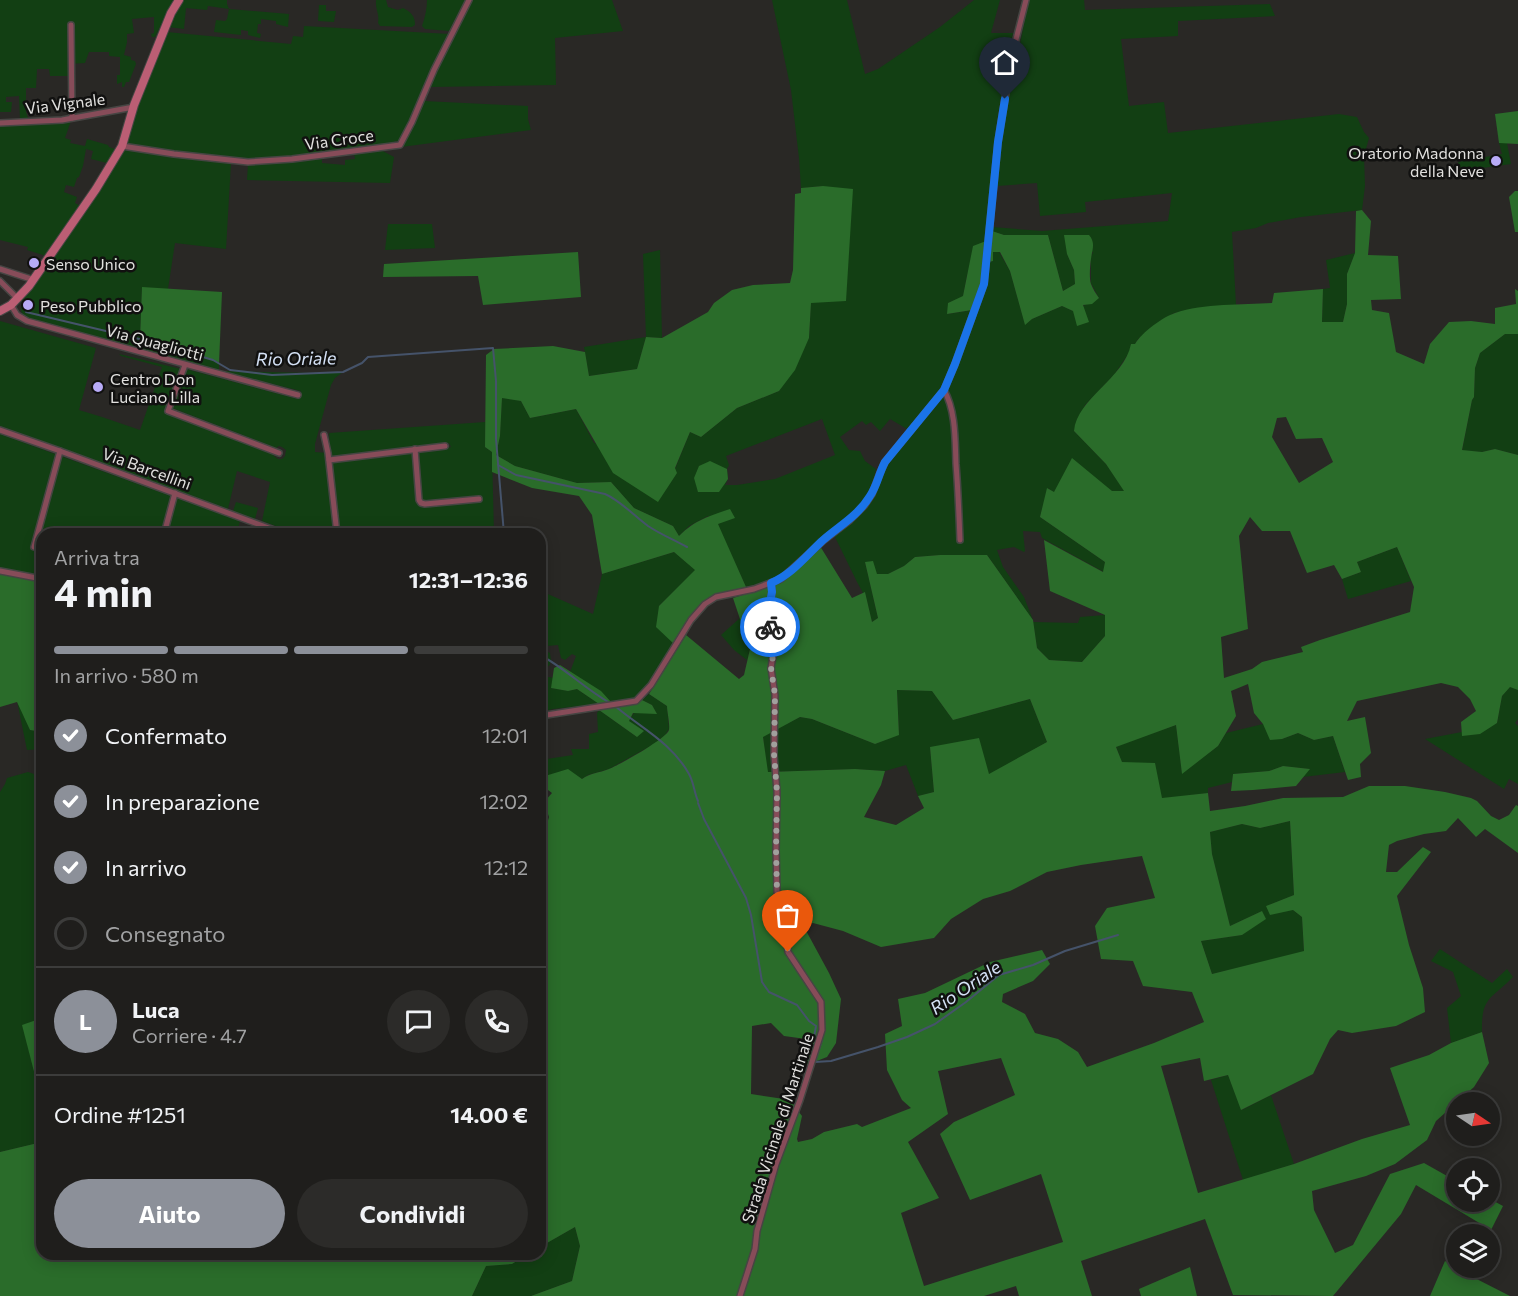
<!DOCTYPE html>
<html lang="it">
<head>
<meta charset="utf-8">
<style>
  :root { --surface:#1f1e1c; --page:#2c2b29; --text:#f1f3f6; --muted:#a1a2a3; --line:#3c3c3b; --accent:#8c9099 }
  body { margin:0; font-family:Commissioner,sans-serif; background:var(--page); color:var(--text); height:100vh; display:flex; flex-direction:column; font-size:22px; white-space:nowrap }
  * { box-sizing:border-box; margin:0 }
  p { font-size:20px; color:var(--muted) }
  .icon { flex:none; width:33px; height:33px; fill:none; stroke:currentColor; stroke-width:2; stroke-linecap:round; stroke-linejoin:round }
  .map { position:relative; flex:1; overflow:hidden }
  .side { position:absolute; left:36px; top:528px; width:510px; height:732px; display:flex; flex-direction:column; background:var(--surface); border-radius:18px; box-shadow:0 3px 15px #0003,0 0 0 2px var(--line) }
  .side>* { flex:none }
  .needle { width:39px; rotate:103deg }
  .tools { position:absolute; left:1446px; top:1092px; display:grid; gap:12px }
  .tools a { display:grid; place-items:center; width:54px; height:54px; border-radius:50%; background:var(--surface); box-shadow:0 3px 15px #0003,0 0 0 2px var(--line); font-size:30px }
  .pin { position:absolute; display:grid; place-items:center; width:51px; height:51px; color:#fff; margin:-62px -26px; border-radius:50% 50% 50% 0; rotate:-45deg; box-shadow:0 0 6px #0007 }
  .pin .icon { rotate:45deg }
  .courier { position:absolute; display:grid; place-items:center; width:60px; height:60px; margin:-30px; border:4px solid #1a73e8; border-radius:50%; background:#fff; color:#222; box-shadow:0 2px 8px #0007 }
  .headline em { font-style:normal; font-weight:700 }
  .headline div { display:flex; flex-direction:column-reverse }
  .headline { display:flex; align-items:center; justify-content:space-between; height:102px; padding:0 18px }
  h1 { font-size:39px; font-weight:700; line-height:45px }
  .bar { display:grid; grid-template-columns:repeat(4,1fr); gap:9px 6px; align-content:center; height:72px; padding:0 18px }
  .bar i { height:8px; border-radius:4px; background:var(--line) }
  .bar .on { background:var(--accent) }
  .bar p { grid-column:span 4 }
  .line { display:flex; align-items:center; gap:15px; padding:0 18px; border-top:2px solid var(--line) }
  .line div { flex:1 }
  .round { display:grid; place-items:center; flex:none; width:63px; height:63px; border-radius:32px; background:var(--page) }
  ol { padding:0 18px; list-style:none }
  li { display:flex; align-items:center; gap:18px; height:66px }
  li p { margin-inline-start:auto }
  li .icon { padding:6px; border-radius:50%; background:var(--accent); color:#fff; stroke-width:4 }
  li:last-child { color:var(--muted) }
  li i { width:33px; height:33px; border:3px solid var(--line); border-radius:50% }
  .primary-button { display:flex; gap:12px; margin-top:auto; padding:12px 18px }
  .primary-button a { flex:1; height:69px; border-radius:36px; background:var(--accent); color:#fff; font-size:24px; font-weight:700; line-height:69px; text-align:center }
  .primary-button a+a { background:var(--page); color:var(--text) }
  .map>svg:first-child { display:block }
  .green { fill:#123f13; fill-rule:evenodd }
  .forest { fill:#2a6c2a; fill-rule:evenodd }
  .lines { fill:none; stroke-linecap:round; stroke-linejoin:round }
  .stream { stroke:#45536a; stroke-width:2 }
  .street-casing { stroke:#464543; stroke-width:8 }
  .secondary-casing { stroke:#464543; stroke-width:10 }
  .street { stroke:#874c59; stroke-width:5 }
  .secondary { stroke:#bb5e74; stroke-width:8 }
  .done { stroke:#a1a09d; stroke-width:6; stroke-dasharray:0 10.8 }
  .route { stroke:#1a73e8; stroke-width:8 }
  .poi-dot { fill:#b8abf7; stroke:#111110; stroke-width:2 }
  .labels { text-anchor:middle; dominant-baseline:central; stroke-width:5; stroke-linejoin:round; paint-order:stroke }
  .street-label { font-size:16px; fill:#e1e0de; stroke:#111110 }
  .poi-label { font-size:16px; fill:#e1e0de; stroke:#111110; text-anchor:start }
  .water-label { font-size:18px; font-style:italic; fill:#d5e2f6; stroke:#111110 }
</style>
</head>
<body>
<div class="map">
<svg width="1518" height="1296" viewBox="0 0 1518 1296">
  <rect width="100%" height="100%" fill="#292825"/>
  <!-- green -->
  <g class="green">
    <path d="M0,0H173L155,37H152L151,34L154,33V17L132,19L134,33L127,34V42L124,55L131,57V60L135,61L136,64L129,82H126L124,87H122V82L117,84V75H120V57L109,56V52H89L85,63L69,64L68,76H50L49,69H37L36,88H26V112L29,121L20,120L19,96L6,97V102H12L11,112H0Z"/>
    <path d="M182,0H227V4L229,9L289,14L288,27L276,24V21L261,19V24H258L257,33L261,34L260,38L248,35V31L241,30V35L214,32L216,20L225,21L227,19L229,9L208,6L207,10L186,8L184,29L168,27Z"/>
    <path d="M376,0H386L388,7L398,10L403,8C411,12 415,16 415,25L412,27L380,26L378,23C380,15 375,9 376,0Z"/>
    <path d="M427,0H465L449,31L425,29L422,26C425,17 427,9 427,0Z"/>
    <path d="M471,0H612L623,31L555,38L556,85L430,87Z"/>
    <path d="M772,0H847L865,74L878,69L940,27L974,0H1000L991,33H1013L1008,56L997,122L986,241L967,275L963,297L948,303V314L972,310L952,365L941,388L907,429L890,419L880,431L871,422L866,425L862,421L840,437L849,450L860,451L865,461L876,469C873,485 867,498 856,510L832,529L780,578L746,587L717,524L708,516L689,526L679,536L673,526L634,508L611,482L577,483L515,466L496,455L500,436L502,397L521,401L530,418L576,409L594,443L675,469L690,432L701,437L737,408L779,391L809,338L811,303L823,186L801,188L799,158L791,90ZM822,419L835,455L775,479L737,485H725L728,479L727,469L729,465L726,456Z"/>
    <path d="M1029,0H1084L1085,10L1270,4L1275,16L1178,21V36L1121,39L1129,106L1164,102L1168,133L1339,114L1357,117L1364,132L1369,138L1364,156L1365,186L1362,210L1301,217L1268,223L1256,228L1232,232L1236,305L1206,307L1174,313L1139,338L1114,375L1085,405L1074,431L1106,464L1125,491L1054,493L1048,488L1040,517L1105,562L1104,572L1042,538L1040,532L1023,531L1025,551L1024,552L1014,547L997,550L1003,567L1024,597L1033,620L987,555H940L915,557L904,566L888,574H876L865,562L878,618L872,622L865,593H863L857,582L834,535L846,527L867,507L883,471L947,389L986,286L989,262L993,261V252H999L1010,271L1025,324L1032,319L1062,306L1073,311L1099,298L1091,283V257L1093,252L1067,254L1074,270L1075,284L1063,291L1048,235H1004L992,231V227L1042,231L1168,221L1172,193L1085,202L1086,212L1040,216L1037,183L997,186L1000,148L1007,107Z"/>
    <path d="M319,5H326V11H336L334,22L318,21Z"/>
    <path d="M304,26L450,34L405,136L397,141L390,143L292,159L248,161L125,145L136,108L167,32L291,44L293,36L303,37Z"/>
    <path d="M424,101L528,106V119L531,130L401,147L406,138Z"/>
    <path d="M71,121L65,138L71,140L70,143L85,146L87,139L108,145L109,147L115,149L107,163L91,159L93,151L86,149L83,166L79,177L77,178L74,187L66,185L64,192L77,197L75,203L80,206L46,256L27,250L28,247L0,240V125Z"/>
    <path d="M1499,143H1507L1511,164L1461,171L1458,162L1502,154Z"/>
    <path d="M125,149L231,163L226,249L175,243L168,289L142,288L140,339L213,360L219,364V371L315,373L343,372L335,378L331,385L315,444V452L328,453L334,534H297L262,521L270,482L237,471L228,509L0,426V321L96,348L79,410L102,417L140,430L162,367L121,356L119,354L181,369L164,413L273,453L274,456L278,459H282L285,456L286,450L282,447L279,446L276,448L172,408L186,369L298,399L301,391L186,363L140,348L32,320C20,315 19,310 23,298L100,190Z"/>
    <path d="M381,150L394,157L390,183L247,180L248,164L322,159V163L345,165V160L355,159L354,153Z"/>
    <path d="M388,224H432L435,248L385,250Z"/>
    <path d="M660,250L662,338L646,337L637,369L589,376L584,347L646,337L643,254Z"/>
    <path d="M1355,253L1347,274V304L1343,322L1322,323L1323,289L1330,288L1326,260Z"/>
    <path d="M1505,334H1518V455L1495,449L1482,452L1462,451L1472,400L1474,397L1475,368L1480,353Z"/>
    <path d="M485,422V447L492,452L494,534H340L331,463L413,451L451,447L449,443L331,458L329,433Z"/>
    <path d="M0,434L240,521L237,534H42V582L0,574Z"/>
    <path d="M236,502L258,508L255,519L233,511Z"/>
    <path d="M1397,547L1411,581L1348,599L1342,579L1361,572L1357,562Z"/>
    <path d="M674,552L696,570L659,606L674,644C664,660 648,695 630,700C624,702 617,702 611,702L601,692L570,672L576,656L572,654L565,660L561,658L558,645L547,646L548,652L550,653L551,661L549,666L543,667L542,661H540V654L544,645L541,591L593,614L602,574Z"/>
    <path d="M1105,615V636L1082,662L1049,660L1037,648L1033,622L1078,623L1080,617Z"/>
    <path d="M740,618L750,649L747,660L734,650L721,635Z"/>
    <path d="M550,677L553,678L552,688L568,691L577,689L599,704L553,709L540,712V678Z"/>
    <path d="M1510,686L1518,690V719L1515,723L1518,726V784L1509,779L1504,789L1425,739L1462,732V736L1497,723L1502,696Z"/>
    <path d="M897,690L932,691L953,720L1030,699L1047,742L989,775L930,747L934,792L918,796L906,765L885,771L855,769L767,772L763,736L800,717L812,719L875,744L899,734Z"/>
    <path d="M649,694L667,706L669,729L665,735L654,744L609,769L588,775L582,779L545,776L540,784V760L573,755L571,749H589V734L598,732L597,713L599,710L637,737L628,721L634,713H656L652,705L642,700Z"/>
    <path d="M17,701L30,730L42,732V749L27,750Z"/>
    <path d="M1263,724L1282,739L1298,733L1314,740L1333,736L1345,772L1303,777L1309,769L1283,766L1269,771L1233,774L1232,782L1208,788V793L1162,799L1122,763L1116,746L1176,725L1182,773L1218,746L1226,733Z"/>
    <path d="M28,772L34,774L42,773V1018L23,1026L39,1090H42V1142L0,1152V792L5,784L7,778Z"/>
    <path d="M1290,821L1294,895L1267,906L1293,910L1302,917L1304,952L1212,974L1201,941L1242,935L1262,911L1230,926L1212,854L1210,832L1242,824L1260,828Z"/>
    <path d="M1440,949L1492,983L1507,969L1513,977C1492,999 1481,996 1482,1032L1451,1043L1447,1008L1461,996L1453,972L1431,961Z"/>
    <path d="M1228,1075L1242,1110L1271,1095L1294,1164L1243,1180L1211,1080Z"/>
    <path d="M575,1227L580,1246L572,1281L531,1296H472L486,1266L512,1264L528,1254H540V1247Z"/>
  </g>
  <!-- forest -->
  <g class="forest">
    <path d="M1518,111V144L1499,143L1495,114Z"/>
    <path d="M823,186L853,189L846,301L811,303L809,338L795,370L779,391L737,408L701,437L690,432L675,468L677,473L658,502L613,473L576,409L530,418L521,401L502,398L500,436L496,455L515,466L577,483L611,482L634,508L673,526L679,536C695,520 709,516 730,509L735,518L718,524L746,587L715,596L674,644L656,627L659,606L695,570L674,552L602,574L592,515L579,496L532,488L492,472V452L485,447L486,355L494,349L553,346L585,352L589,376L637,369L646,337L662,338L708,312L714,303L732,290L753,285L790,283L793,270L795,194L801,193V188Z"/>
    <path d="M1515,191H1518V232H1515L1509,197Z"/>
    <path d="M1362,210L1371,221L1368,255L1398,256L1401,299L1371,300L1372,310L1389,313L1396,352L1424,364L1430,344L1449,322L1471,321L1495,324V308L1516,304L1515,289L1518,291V334H1505L1480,353L1475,368L1474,397L1472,400L1462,450L1482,452L1495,449L1518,455V690L1510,687L1502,696L1497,723L1480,734L1462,736L1461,722L1476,711L1470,699L1458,687L1441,683L1357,701L1347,721L1365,717L1371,753L1360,764L1361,777L1348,780L1333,736L1314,740L1298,733L1282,739L1270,740L1263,724L1254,713L1248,684L1231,691L1236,716L1218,746L1182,774L1176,725L1116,747L1122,762L1155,763L1162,798L1208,793L1210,811L1245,806L1283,798L1343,797L1369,786H1405L1445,792L1471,798L1477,801L1491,816L1499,820L1509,815L1516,805L1518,806V853L1485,829L1476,837L1458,818L1446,831L1424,834L1397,841L1389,845L1386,872H1397L1423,847L1431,852L1397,896L1409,945L1423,988L1425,1012L1396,1026L1352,1033L1338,1030L1330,1039L1313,1074L1241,1110L1228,1075L1204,1081L1200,1058L1161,1066L1198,1193L1294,1164L1362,1139L1410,1125L1390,1068L1429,1055L1451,1043L1482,1032L1489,1063L1474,1087L1436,1121L1427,1140L1395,1164L1366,1176L1312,1191L1314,1210L1335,1253L1353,1245L1390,1174L1424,1163L1456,1181V1202H1490V1199L1503,1206L1491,1230L1416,1185L1401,1214L1333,1296L1233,1295L1205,1219L1081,1261L1092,1296H1019L1016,1286L984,1296H531L572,1281L580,1246L575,1227L540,1247V896L548,891L540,881V829L546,827L549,817L544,802L552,793L540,784L545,776L568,769L582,779C590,773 599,773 609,769C619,765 666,739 669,730C670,723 667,712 667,706L649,694L686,635L739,679L744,675L750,649L733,598L781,583L820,546L852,598L865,592L872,622L878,618L865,562L873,561L877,574H888L904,566L915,557L940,555H987L1033,620L1037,648L1049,660L1082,662L1105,636V615L1050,591L1044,540L1103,572L1105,562L1040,517L1047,488L1054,492L1072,458L1112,491H1124L1106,464L1074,431C1077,398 1124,379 1131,344H1135C1142,332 1163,317 1175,313C1204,303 1242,305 1272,303L1274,293L1323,289L1322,322H1343L1347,304V274L1355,253L1356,211ZM1286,417L1296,439L1322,438L1333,462L1299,483L1272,437L1277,418ZM1250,517L1262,531H1290L1307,573L1334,565L1342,579L1361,572L1357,562L1397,547L1414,587L1410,612L1320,640L1301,647L1303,652L1262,662L1252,669L1224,678L1221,637L1248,629L1239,536ZM897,690L932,691L953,720L1030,699L1047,742L989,774L979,738L930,747L934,792L918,796L924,808L896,825L864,817L881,785L885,771L855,769L768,772L763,737L800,717L812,719L875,744L899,735ZM1290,821L1294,895L1266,906L1270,915L1293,910L1302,917L1304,951L1212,974L1201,941L1242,935L1266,919L1262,911L1230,926L1212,854L1210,832L1242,824L1260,828ZM1142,856L1155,898L1107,908L1095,926L1101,959L1133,961L1143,986L1192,992L1204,1022L1154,1043L1087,1067L1078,1052L1058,1039L1035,1033L1025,1014L1002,1002L1003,994L1033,981L1050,964L1042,950L990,962L925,993L898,999L902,1026L885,1034L887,1070L902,1100L911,1108L862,1127L857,1124L824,1132L812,1139L798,1142L797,1139L802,1116L793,1104L784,1099L751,1094L752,1026L771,1023L784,1036L806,1039L801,1060L804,1066L827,1057L836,1043L841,999L829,973L803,925L813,923L843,931L881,947L934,938L951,919L983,899L1010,891L1047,872L1081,865ZM1001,1058L1015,1095L954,1122L940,1134L970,1200L1041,1174L1063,1242L924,1286L901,1213L939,1198L908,1142L948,1114L938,1071Z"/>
    <path d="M992,231L1004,235H1048L1063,291L1075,284L1074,270L1067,254L1064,235H1089C1096,243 1092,250 1091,259C1090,266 1089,278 1091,284C1093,289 1096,294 1099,298L1092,304L1083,305L1089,322L1077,326L1073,311L1062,306L1032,319L1025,325L1010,271L1000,252H993V261L989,262Z"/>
    <path d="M986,241L982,283L972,310L947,314L948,303L963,296L973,246Z"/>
    <path d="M578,252L581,297L483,305L478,276L383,277L384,264Z"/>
    <path d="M142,287L222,292L219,364L213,360L140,339Z"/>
    <path d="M710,461L727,469L728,479L719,492H698L694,478L699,466Z"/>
    <path d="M0,574L42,582V732L30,730L17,702L0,707Z"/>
    <path d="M560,665L601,691L611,702L599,704L577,689L568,691L551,688L554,668Z"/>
    <path d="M642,700L652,705L657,714L633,713L629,721L644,731L637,737L599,710C613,704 628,709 642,700Z"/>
    <path d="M1283,766L1310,769L1296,786L1253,790L1231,791L1233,774L1269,771Z"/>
    <path d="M42,1018V1090L39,1091L22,1025Z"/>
    <path d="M42,1142V1254H528L512,1264L486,1266L472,1296H0V1152Z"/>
    <path d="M1445,1261L1457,1269L1510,1296H1430Z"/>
    <path d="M1190,1267L1197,1296H1141L1139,1289Z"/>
  </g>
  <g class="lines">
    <!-- stream -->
    <g class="stream">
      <path d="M26,312L152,342L213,360L230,370L272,375L343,372L362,363L368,357L493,348L496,381V439L504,534"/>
      <path d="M498,465L516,475L605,494C621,501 633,515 648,526C660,534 674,540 687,547"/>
      <path d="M540,655C565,668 585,689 610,703"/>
      <path d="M615,706C641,728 672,743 689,774C694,783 694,792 698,801"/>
      <path d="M698,803L704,819L746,898L751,915L762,982L769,992L797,1005L809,1021L816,1026L814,1037"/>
      <path d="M822,1040L815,1062L831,1061L878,1047L907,1037L935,1024L966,1002L999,975L1033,965L1065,951L1118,935"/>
    </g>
    <!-- street casing -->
    <g class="street-casing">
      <g id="street">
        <path d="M71,25L72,118"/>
        <path d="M0,123L62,120L134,107"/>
        <path d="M122,146L174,154L248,162L292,159L400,145L412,122L434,70L469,0"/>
        <path d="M0,269L34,280"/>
        <path d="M0,281L18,299"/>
        <path d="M11,305L17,315L27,321L298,395"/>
        <path d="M185,365L168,411L279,453"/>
        <path d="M944,390C956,411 955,440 956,464C958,489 959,514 960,540"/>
        <path d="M0,430L60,451L285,534"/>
        <path d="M324,435L328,453L337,534"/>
        <path d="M415,449L419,500L421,503L425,504L479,499"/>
        <path d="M329,460L445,446"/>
        <path d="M164,534L175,493"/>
        <path d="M34,547L60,451"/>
        <path d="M0,571L42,579"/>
        <path d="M540,716L636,701L651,685L691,620L705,604L716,597L754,589L781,579L824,540L850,520L864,506L872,494L880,473L885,462L944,390L955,364L984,284L998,142L1012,55L1026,0"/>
        <path d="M740,1296L755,1249L757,1231L776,1164L800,1100L822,1030L821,1002L788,952L785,924L777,892L776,850L777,792L774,755L775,695L771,668L775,643L770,625L768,613L772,592L771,583"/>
      </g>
    </g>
    <!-- secondary casing -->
    <g class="secondary-casing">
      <path id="secondary" d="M0,311L11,305L29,286L96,189L122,146L134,105L171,13L179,0"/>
    </g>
    <!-- street -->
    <use href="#street" class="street"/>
    <!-- secondary -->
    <use href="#secondary" class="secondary"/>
  </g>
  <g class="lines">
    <!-- done -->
    <path class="done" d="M770,627L775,643L771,668L775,695L774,754L777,792L776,850L777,892L785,924L788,952"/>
    <!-- route -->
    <path class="route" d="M770,627L768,613L772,592L771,583C791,575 806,556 822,541C839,526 858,516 870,496C877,486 879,473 885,462L944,390L955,364L984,284L998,142L1005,99"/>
  </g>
  <!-- markers -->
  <g class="poi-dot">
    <circle cx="1496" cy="161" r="6"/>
    <circle cx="34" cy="263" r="6"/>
    <circle cx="28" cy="305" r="6"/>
    <circle cx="98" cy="387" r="6"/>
  </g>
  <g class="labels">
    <!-- street labels -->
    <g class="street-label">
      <text transform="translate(65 103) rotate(-7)">Via Vignale</text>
      <text transform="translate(339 139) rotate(-8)">Via Croce</text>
      <text transform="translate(155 342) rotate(15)">Via Quagliotti</text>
      <text transform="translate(147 468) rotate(20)">Via Barcellini</text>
      <text transform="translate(777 1128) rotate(-72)">Strada Vicinale di Martinale</text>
    </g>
    <!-- poi labels -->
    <g class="poi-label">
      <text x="1484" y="152" text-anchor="end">Oratorio Madonna<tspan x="1484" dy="18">della Neve</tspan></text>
      <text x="46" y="263">Senso Unico</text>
      <text x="40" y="305">Peso Pubblico</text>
      <text x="110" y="378">Centro Don<tspan x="110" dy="18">Luciano Lilla</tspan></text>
    </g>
    <!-- water labels -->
    <g class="water-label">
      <text transform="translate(296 358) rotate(-1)">Rio Oriale</text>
      <text transform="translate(965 987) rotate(-34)">Rio Oriale</text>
    </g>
  </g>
</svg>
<div class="tools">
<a><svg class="needle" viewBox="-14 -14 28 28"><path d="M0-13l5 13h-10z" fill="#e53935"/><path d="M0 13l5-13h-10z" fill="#a1a2a3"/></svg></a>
<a><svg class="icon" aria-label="locate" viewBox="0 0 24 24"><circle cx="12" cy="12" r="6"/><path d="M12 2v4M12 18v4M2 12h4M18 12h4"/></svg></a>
<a><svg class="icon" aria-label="layers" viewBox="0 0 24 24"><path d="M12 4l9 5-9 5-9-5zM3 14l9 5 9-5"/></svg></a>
</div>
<div class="pin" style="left:788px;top:952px;background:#ea580c"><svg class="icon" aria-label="bag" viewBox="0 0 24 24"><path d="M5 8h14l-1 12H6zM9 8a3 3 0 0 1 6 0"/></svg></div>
<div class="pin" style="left:1005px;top:99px;background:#1f2937"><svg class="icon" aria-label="home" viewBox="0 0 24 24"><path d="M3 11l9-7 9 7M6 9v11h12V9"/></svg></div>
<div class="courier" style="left:770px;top:627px"><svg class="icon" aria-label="bike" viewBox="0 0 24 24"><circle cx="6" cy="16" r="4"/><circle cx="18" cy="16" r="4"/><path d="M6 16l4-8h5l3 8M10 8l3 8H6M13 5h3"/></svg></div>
<section class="side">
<div class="headline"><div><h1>4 min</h1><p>Arriva tra</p></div><em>12:31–12:36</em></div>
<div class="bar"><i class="on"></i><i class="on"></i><i class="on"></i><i></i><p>In arrivo · 580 m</p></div>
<ol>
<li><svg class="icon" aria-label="check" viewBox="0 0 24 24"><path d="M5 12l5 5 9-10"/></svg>Confermato<p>12:01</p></li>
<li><svg class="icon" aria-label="check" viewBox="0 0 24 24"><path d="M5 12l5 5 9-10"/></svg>In preparazione<p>12:02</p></li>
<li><svg class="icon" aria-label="check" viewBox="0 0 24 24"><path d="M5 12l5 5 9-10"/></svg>In arrivo<p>12:12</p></li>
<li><i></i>Consegnato</li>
</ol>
<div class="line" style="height:108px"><b class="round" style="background:var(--accent);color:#fff">L</b><div><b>Luca</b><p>Corriere · 4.7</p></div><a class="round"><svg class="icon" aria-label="chat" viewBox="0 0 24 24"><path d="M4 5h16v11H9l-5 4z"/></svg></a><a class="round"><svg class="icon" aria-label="phone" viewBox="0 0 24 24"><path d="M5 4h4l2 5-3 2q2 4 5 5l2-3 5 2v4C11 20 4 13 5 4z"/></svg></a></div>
<div class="line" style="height:78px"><div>Ordine #1251</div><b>14.00 €</b></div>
<div class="primary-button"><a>Aiuto</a><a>Condividi</a></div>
</section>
</div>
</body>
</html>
